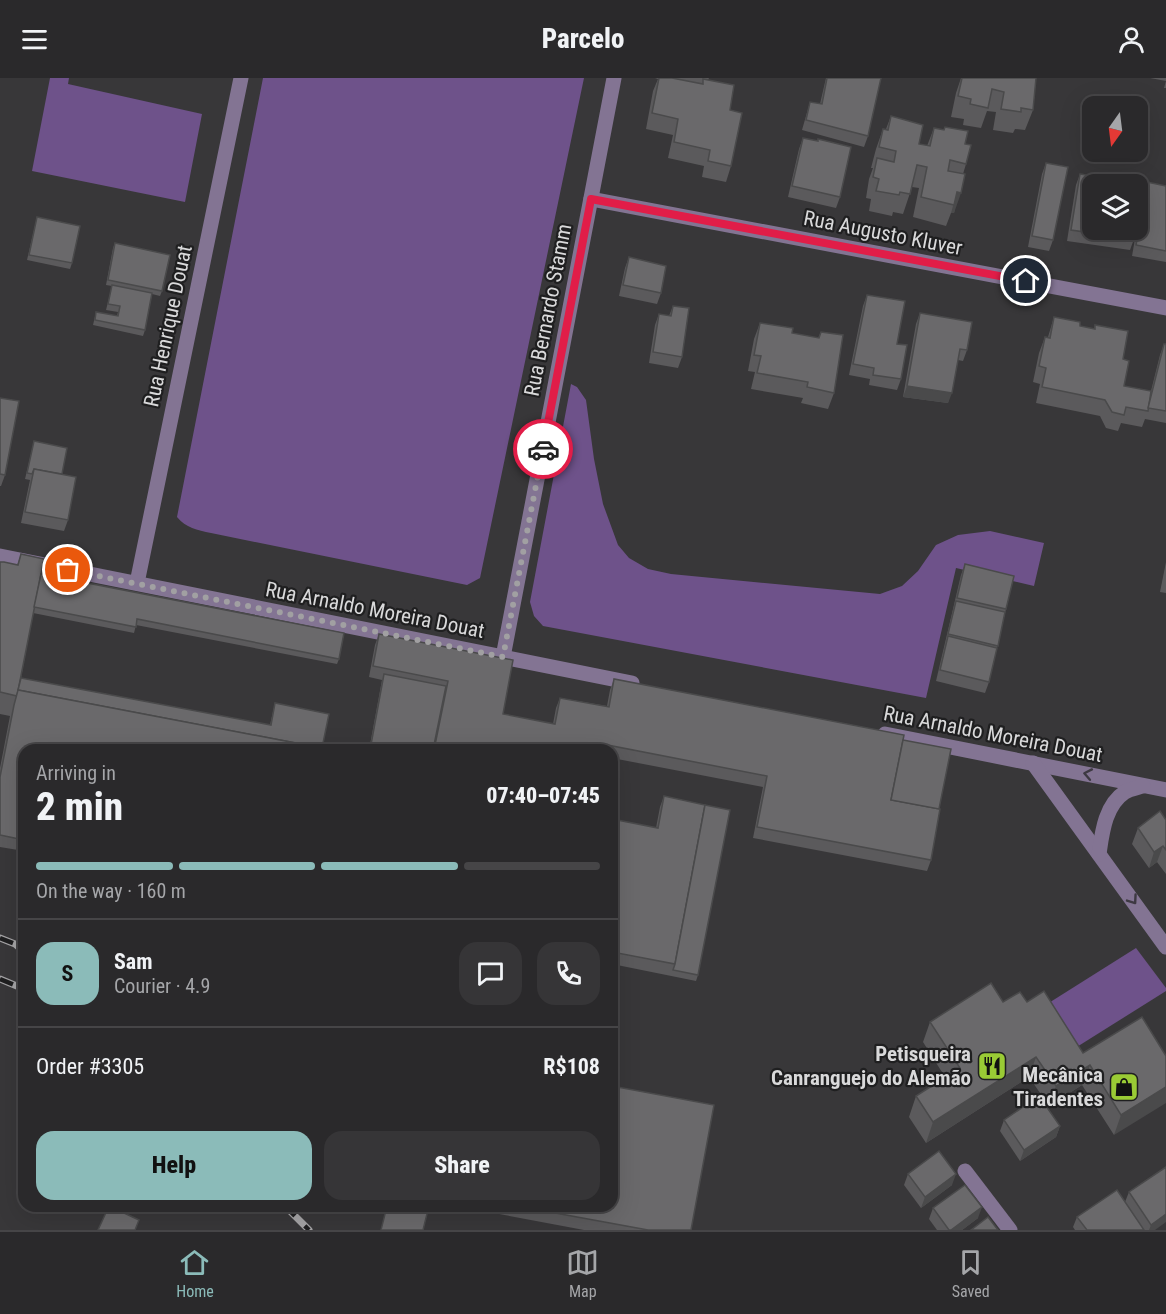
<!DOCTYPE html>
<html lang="en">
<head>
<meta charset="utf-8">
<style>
  :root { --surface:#2a292b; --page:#363537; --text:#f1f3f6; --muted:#a5a6a9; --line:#464547; --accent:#8bbbb9 }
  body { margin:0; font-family:"Roboto Condensed",sans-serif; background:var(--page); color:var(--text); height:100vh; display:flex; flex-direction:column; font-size:22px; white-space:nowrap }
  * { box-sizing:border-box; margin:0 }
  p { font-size:20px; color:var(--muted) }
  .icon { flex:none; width:33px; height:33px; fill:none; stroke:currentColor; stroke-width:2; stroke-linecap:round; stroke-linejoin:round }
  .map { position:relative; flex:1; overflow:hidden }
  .side { position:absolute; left:18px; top:666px; width:600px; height:468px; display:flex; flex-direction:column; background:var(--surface); border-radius:18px; box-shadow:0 6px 24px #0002,0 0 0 2px var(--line) }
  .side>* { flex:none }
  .needle { width:39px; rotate:194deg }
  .controls { position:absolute; left:1082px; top:18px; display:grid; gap:12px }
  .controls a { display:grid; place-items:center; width:66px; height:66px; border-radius:12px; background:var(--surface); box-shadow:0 6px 24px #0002,0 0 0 2px var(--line); font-size:30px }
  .pin { position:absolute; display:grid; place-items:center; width:51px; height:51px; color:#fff; margin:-26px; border:3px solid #fff; border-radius:50%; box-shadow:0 2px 6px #0007 }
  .courier { position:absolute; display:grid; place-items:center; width:60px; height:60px; margin:-30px; border:4px solid #e11d48; border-radius:50%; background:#fff; color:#222; box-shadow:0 2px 8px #0007 }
  .summary em { font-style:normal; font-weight:800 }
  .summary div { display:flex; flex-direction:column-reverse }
  .summary { display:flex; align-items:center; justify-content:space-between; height:102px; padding:0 18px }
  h1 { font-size:39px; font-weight:800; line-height:45px }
  .bar { display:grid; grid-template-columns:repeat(4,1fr); gap:9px 6px; align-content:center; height:72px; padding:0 18px }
  .bar i { height:8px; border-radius:4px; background:var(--line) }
  .bar .on { background:var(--accent) }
  .bar p { grid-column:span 4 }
  .line { display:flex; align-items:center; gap:15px; padding:0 18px; border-top:2px solid var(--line) }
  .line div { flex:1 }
  .round { display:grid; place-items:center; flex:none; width:63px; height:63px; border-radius:18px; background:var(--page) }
  .primary-button { display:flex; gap:12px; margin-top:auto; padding:12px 18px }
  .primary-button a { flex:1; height:69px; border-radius:18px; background:var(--accent); color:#111; font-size:24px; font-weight:800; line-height:69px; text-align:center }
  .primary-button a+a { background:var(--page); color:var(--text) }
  header { display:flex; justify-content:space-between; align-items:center; height:78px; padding:0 18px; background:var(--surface); font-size:27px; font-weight:800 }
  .tab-bar { display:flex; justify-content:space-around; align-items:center; height:84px; border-top:2px solid var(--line); background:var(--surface); font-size:16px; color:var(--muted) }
  .tab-bar a { display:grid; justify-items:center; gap:3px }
  .tab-bar .on { color:var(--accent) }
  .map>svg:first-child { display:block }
  .green { fill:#6e528a }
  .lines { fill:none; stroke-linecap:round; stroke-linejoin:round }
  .minor { stroke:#837493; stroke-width:15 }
  .rail-casing { stroke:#a5a4a6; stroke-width:7 }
  .rail { stroke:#1f1f20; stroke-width:4.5; stroke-dasharray:14; stroke-linecap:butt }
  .wall { fill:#5b5a5c }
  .shaded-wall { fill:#4a4a4b }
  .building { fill:#6a696b; stroke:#4a4a4b; stroke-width:1.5 }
  .oneway { stroke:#3d3942 }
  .done { stroke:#a1a0a2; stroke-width:6; stroke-dasharray:0 10.8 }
  .route { stroke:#e11d48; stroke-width:8 }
  .labels { text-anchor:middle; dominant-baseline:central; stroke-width:4.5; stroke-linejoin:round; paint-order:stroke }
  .street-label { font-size:21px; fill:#d9d9da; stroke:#1f1f20 }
  .poi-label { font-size:21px; font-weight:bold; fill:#d9d9da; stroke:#1f1f20; text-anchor:end }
</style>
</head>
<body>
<header><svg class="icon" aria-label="menu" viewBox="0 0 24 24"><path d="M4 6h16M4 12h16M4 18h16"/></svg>Parcelo<svg class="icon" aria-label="person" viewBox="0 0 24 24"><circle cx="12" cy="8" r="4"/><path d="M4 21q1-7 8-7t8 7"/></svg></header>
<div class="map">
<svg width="1166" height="1152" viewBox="0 0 1166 1152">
  <rect width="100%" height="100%" fill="#383739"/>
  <!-- green -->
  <g class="green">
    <path d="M50,0H69L68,6L202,36L185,124L32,93Z"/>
    <path d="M263,0H584L480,500L467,507L211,455C197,452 186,450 177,439Z"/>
    <path d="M571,306L577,309L586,322L594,381L603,426L618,467L629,480L648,491L671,496L880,516L902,508L918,493L936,467L958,457L990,453L1044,465L1034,508L956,490L926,620L543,548L534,538L530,524Z"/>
    <path d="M1136,870L1166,910V913L1064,977L1036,933Z"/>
  </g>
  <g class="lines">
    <!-- minor -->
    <g class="minor">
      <path d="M591,121L1166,230"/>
      <path d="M0,478L632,605"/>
      <path d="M137,505L241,0"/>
      <path d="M503,579L614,0"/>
      <path d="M885,656L1166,712"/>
      <path d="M1033,685L1166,869"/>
      <path d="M1099,776C1102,755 1105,727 1125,714C1130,711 1137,710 1143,708"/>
      <path d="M965,1093L1010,1152"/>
    </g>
    <!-- rail casing -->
    <g class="rail-casing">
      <g id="rail">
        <path d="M0,860L15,866L24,874"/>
        <path d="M0,901L24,911"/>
        <path d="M285,1128L309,1152"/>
      </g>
    </g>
    <!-- rail -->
    <use href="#rail" class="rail"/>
  </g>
  <!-- wall -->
  <g class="wall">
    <path d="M655,0H709L708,2L730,32L731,88L726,104L702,99L704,88L668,80L673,57L646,51L653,13L658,1Z"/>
    <path d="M826,0H881L868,58L864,69L802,52L810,24L820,26Z"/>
    <path d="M961,0H1036L1033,32L1025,52L1015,51L1013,55L993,52L996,34L987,33L981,50L963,47L964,41L951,39L956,15Z"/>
    <path d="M1150,0H1166V10H1164L1166,3Z"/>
    <path d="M891,38L919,66L927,68L934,50L965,66L966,86L963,96L954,135H951L946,148L913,139L919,110L912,109L903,136L893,134L892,138L869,133L871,121L866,120L869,101L873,90H871L876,71L883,51H886Z"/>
    <path d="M803,60L817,63L818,61L840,119L836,130L788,119L799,71Z"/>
    <path d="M1046,85L1053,162L1049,173L1028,169L1042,96Z"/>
    <path d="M1080,96L1134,161L1130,172L1067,163L1076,107Z"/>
    <path d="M1147,104L1166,108V184L1132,178L1143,115Z"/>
    <path d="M37,139L72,185L70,191L27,182Z"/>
    <path d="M115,165L162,213L160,218L152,216L145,252L143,258L93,247L96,234L117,238L118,234L106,232L112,208L106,207L113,170Z"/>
    <path d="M629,179L661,215L657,226L619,218L625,190Z"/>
    <path d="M867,217L897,266L901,301L897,312L869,307L870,301L849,297L863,228Z"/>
    <path d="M673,228L682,279L678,290L649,285L655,247L659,236L669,238Z"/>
    <path d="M920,235L967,272L963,283L958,282L948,325L903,319L916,246Z"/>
    <path d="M1054,239L1080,248L1094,251L1095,247L1123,281L1124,308L1151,313L1160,277L1164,266H1166V345L1145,341L1142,349L1121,345L1118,353L1106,350L1100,338L1036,325L1040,306L1033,304L1039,275L1045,259H1048Z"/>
    <path d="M760,245L792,255L818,260L821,254L834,315L828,331L801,325L803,320L751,311L755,294L748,293L754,261Z"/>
    <path d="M0,320L5,397L1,408H0Z"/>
    <path d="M34,363L62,396L68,442L64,453L21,445L30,402L25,401Z"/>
    <path d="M21,476L41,496L339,581L337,586L136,547L134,555L33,535L21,600L270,647L275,625L322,670L24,672V773L0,769V690L10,638L0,636V484L17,487Z"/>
    <path d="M1166,484V515L1160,514Z"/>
    <path d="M965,486L1006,531L989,604L985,615L936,603L961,497Z"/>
    <path d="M379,556L503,636L553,646L556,630L560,620L607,628L610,612L614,601L903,662L939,731L931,782L927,793L753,760L763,709L612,680V672H369L382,602L369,599L375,567Z"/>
    <path d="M664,718L698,897L696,903L612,886V741L656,750L660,729Z"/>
    <path d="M1166,742V796L1157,784L1149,790L1132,766L1138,750Z"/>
    <path d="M1003,924H1027L1083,975L1166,978L1114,1057L1082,1007L1049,1028L1029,999L926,1065L909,1039L916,1018L945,999L923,964L930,944Z"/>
    <path d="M1004,1042L1060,1048L1056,1059L1020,1083L1000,1053Z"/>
    <path d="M908,1096L952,1107L921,1130L904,1107Z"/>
    <path d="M1129,1114L1155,1152H1075L1073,1149L1077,1139L1125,1124Z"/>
    <path d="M479,1128H612L691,1152H584L478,1132Z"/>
    <path d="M933,1130L978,1140L962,1152H937L929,1141Z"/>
  </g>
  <!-- shaded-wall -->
  <g class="shaded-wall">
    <path d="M957,114L961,115L954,135H951Z"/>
    <path d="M907,308L952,315L948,325L903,319Z"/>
    <path d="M1163,768L1157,784L1149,790L1154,774Z"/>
    <path d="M1036,979L1029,999L926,1065L933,1044Z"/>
    <path d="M1090,987L1082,1007L1049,1028L1056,1008Z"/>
    <path d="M1166,1009V1025L1114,1057L1121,1037Z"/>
    <path d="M1060,1048L1056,1059L1020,1083L1024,1072Z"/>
    <path d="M956,1096L952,1107L921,1130L925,1119Z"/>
    <path d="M982,1129L978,1140L962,1152H951Z"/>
    <path d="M1166,1136V1144L1155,1152H1149L1151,1147Z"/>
  </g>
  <!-- building -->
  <g class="building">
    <path d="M659,0H672L703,6V1L734,7L730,32L742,35L731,88L708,83L710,72L674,64L678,41L652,35Z"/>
    <path d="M827,0H881L868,58L806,42L810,24L822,26Z"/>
    <path d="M962,0H1036L1033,32L1021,30V34L1001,31L1004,14L992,11L988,30L970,26L971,21L958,18Z"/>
    <path d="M891,38L923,47L919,66L930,68L934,50L944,52L945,49L968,53L965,66L971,67L966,86L950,82L948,93L965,96L961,115L957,114L954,127L921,119L927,89L917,87L910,116L900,114L899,117L876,113L879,101L873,99L877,80L894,84L896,73L879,69L883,51L888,52Z"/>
    <path d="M803,60L818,63V61L851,69L840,119L792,108Z"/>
    <path d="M1046,85L1068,89L1053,162L1032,158Z"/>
    <path d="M1080,96L1142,106L1137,139V106H1092V152H1135L1134,161L1071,152Z"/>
    <path d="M1147,104L1166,108V173L1136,167Z"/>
    <path d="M37,139L80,148L72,185L29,177Z"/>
    <path d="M115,165L170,177L162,213L108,202Z"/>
    <path d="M629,179L666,188L661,215L623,207Z"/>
    <path d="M112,207L152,215L145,252L95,242L96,234L118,238L120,228L108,226Z"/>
    <path d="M867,217L905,223L897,266L907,267L901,301L873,297L874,290L853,286Z"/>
    <path d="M673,228L689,230L682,279L653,274L659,236L671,238Z"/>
    <path d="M920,235L972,244L967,272L960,271L952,315L907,308Z"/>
    <path d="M1054,239L1080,244V248L1095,251V247L1128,253L1123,281L1129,283L1124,308L1151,313L1148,333L1126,329L1124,337L1112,334L1105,322L1042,309L1046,290L1039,288L1045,259L1050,260Z"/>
    <path d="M760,245L793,250L792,255L819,260L821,254L843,257L834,315L807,309L808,304L757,295L761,278L754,277Z"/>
    <path d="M1164,266H1166V333L1148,330Z"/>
    <path d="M0,320L19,323L5,397L0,396Z"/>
    <path d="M34,363L67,370L62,396L34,391L32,396L27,395Z"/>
    <path d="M34,391L76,399L68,442L25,434Z"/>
    <path d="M21,476L44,481L17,618L0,614V484H4L18,487Z"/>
    <path d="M965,486L1014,498L1006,531L957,520Z"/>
    <path d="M41,496L344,555L339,581L137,541L136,549L34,529Z"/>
    <path d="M956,523L1005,534L998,568L948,556Z"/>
    <path d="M379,556L513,582L503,636L555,646L560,620L609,629L614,601L904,657L891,722L940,731L931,782L757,749L767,698L602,666L601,672H434L448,603L373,588Z"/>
    <path d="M948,558L997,570L989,604L940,592Z"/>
    <path d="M384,596L446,608L433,672H370Z"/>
    <path d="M21,600L271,647L275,625L329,636L322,670L18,612Z"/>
    <path d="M18,612L332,672H24V762L0,757V699L14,627Z"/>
    <path d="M903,662L951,671L939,731L891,722Z"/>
    <path d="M664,718L705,727L675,886L612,874V741L658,750Z"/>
    <path d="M705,727L730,732L698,897L673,892L675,886Z"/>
    <path d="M1160,733L1166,742V772L1163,768L1154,774L1138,750Z"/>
    <path d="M991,905L1003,924L1020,914L1027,924L1044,913L1083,975L1142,939L1166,978V1009L1121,1037L1090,987L1056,1008L1036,979L933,1044L916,1018L960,990L930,944Z"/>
    <path d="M612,1008L714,1027L691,1152H648L517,1128H612Z"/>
    <path d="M1039,1018L1060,1048L1024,1072L1004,1042Z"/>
    <path d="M939,1073L956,1096L925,1119L908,1096Z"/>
    <path d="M1166,1089V1136L1151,1147L1129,1114Z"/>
    <path d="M965,1107L982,1129L951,1152H949L933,1130Z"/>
    <path d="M1117,1112L1144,1152H1087L1077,1139Z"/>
    <path d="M109,1128L139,1142L135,1152H98Z"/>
    <path d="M387,1128H429L423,1152H381Z"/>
    <path d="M988,1139L998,1152H971Z"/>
  </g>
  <!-- one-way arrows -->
  <defs><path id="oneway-chevron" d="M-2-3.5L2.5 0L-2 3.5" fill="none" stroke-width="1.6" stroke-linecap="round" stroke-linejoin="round" transform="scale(1.5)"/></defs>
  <g class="oneway">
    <use href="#oneway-chevron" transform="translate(1088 696) rotate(-169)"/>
    <use href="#oneway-chevron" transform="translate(1133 822) rotate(55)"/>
  </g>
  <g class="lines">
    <!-- done -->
    <path class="done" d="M68,492L503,579L543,371"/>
    <!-- route -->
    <path class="route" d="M543,371L591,121L1026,203"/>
  </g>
  <!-- icons -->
  <defs>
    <g id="restaurant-square" transform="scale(1.5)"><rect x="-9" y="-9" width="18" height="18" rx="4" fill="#9acb35" stroke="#1f1f20"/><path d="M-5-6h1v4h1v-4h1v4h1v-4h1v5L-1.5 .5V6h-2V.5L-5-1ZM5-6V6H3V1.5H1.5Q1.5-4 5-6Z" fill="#111"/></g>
    <g id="shop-square" transform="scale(1.5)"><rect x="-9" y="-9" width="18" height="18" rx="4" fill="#9acb35" stroke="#1f1f20"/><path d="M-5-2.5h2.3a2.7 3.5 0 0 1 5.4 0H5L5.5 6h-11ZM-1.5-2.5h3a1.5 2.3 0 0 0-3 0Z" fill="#111"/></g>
  </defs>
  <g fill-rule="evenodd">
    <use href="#restaurant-square" x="992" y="988"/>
    <use href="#shop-square" x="1124" y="1009"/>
  </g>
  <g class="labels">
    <!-- street labels -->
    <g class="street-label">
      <text transform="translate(883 155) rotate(11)">Rua Augusto Kluver</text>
      <text transform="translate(548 232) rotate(-79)">Rua Bernardo Stamm</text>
      <text transform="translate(168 248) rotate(-78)">Rua Henrique Douat</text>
      <text transform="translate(375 532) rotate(11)">Rua Arnaldo Moreira Douat</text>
      <text transform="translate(993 656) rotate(11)">Rua Arnaldo Moreira Douat</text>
    </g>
    <!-- poi labels -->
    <g class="poi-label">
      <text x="971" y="976">Petisqueira<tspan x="971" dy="24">Canranguejo do Alemão</tspan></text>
      <text x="1103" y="997">Mecânica<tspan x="1103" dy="24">Tiradentes</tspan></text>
    </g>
  </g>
</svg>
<div class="controls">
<a><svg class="needle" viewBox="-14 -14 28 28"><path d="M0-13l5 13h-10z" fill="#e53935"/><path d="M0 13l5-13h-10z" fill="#a5a6a9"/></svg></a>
<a><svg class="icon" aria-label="layers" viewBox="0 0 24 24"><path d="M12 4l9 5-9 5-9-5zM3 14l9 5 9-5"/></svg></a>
</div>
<div class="pin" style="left:68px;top:492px;background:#ea580c"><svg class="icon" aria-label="bag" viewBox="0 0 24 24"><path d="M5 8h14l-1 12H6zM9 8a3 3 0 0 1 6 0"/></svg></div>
<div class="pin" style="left:1026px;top:203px;background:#1f2937"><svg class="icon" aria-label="home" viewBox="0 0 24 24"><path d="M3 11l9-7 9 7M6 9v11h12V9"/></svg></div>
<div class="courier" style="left:543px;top:371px"><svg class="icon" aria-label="car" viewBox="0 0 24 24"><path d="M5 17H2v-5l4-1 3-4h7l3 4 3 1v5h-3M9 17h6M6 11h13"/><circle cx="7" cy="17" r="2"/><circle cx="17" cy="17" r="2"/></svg></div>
<section class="side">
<div class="summary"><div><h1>2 min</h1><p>Arriving in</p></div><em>07:40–07:45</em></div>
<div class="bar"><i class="on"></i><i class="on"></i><i class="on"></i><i></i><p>On the way · 160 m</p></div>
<div class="line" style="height:108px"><b class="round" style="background:var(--accent);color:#111">S</b><div><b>Sam</b><p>Courier · 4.9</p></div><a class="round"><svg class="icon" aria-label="chat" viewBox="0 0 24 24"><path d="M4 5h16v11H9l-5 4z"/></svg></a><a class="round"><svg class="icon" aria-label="phone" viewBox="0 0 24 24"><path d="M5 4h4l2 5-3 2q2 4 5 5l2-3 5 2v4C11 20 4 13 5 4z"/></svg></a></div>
<div class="line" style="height:78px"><div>Order #3305</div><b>R$108</b></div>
<div class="primary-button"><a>Help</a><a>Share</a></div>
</section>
</div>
<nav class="tab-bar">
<a class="on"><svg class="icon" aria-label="home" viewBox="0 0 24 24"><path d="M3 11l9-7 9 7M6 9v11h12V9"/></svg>Home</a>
<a><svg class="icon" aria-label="map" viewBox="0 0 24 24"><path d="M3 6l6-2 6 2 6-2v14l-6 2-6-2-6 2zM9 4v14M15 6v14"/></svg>Map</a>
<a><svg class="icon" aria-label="saved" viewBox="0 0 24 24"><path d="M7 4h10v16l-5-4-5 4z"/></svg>Saved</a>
</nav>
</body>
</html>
